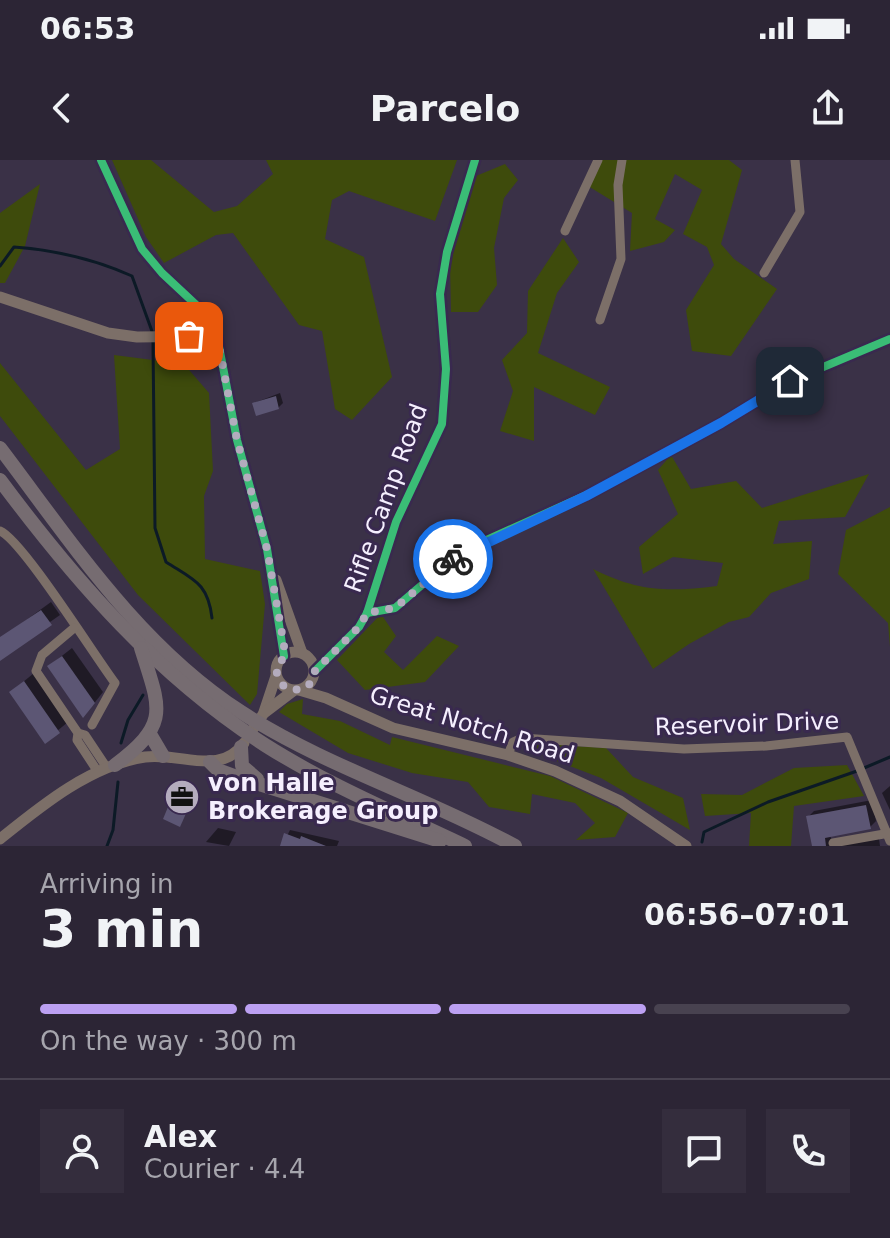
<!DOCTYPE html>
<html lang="en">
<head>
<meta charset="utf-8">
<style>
  :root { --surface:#2c2535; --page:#342d3d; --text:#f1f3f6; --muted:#a6a5ad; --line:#484250; --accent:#bca0f2 }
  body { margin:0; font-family:"DejaVu Sans",sans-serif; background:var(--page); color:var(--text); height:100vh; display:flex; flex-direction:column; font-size:30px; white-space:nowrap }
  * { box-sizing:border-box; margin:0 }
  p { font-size:26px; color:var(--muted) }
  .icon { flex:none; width:44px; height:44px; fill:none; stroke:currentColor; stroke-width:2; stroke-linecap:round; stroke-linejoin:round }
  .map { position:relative; height:686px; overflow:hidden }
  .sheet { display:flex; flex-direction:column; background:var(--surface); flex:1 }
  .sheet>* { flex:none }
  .pin { position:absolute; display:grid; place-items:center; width:68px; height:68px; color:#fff; margin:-34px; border-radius:16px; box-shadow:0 4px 12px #0006 }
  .courier { position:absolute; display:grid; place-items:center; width:80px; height:80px; margin:-40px; border:6px solid #1a73e8; border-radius:50%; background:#fff; color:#222; box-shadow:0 2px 10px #0007 }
  .overview em { font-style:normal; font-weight:800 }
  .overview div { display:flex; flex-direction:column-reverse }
  .overview { display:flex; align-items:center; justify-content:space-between; height:136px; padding:0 40px }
  h1 { font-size:52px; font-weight:800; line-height:60px }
  .bar { display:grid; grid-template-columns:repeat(4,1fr); gap:12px 8px; align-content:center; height:96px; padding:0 40px }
  .bar i { height:10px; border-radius:6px; background:var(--line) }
  .bar .active { background:var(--accent) }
  .bar p { grid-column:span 4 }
  .line { display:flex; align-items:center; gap:20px; padding:0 40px; border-top:2px solid var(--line) }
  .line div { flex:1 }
  .round { display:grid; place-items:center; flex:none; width:84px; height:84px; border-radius:0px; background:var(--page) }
  .status { display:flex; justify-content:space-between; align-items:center; height:56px; padding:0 40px; background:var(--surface); direction:ltr }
  .status svg { height:22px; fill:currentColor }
  header { display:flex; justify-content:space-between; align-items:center; height:104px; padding:0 40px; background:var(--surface); font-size:36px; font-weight:800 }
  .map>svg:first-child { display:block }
  .green { fill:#3e4b0c }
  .shadow { fill:#0007 }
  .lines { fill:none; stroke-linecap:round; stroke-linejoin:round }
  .stream { stroke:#0c1a26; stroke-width:3 }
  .building { fill:#5c5674 }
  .minor { stroke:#7c6f68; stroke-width:9 }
  .tertiary { stroke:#7c6f68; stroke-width:11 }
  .trunk { stroke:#766c71; stroke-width:14 }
  .cycleway-casing { stroke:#39294f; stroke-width:13 }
  .cycleway { stroke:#3abd76; stroke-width:8 }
  .done { stroke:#b4acbe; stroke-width:8; stroke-dasharray:0 14.4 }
  .route { stroke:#1a73e8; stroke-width:10 }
  .labels { text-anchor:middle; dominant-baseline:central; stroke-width:6; stroke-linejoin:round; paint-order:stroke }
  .street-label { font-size:24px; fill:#f5effe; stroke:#39294f }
  .poi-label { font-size:24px; font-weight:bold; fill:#f5effe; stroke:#39294f; text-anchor:start }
</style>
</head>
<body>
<div class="status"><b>06:53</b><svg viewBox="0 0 49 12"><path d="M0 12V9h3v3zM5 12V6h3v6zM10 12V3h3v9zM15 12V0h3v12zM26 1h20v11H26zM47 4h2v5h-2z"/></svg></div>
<header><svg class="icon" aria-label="back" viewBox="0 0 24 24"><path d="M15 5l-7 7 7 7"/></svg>Parcelo<svg class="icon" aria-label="share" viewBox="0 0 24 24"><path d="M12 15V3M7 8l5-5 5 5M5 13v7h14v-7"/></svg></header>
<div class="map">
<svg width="890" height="686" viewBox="0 0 890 686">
  <rect width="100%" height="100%" fill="#3a3147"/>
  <!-- green -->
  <g class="green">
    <path d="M112,0H151L214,52L237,46L273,14L266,0H457L435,61L349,31L332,40L325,79L364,97L392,217L352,260L335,249L322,171L299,165L233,73L216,75L164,103L146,77Z"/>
    <path d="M602,0H729L742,10L721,84L734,99L777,129L731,196L692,191L686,150L714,105L707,87L683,74L702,30L675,14L655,59L675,70L664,82L630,91L632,53L588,26Z"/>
    <path d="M505,4L518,20L504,38L494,88L497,125L478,152H451L450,103L476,16Z"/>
    <path d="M40,24L25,86L5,123H0V53Z"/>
    <path d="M563,78L579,102L557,133L538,193L610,227L595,255L534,227V281L500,271L513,231L502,200L527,173L528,131Z"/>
    <path d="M114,195L184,204L209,233L213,311L204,336L205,399L260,411L265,444L257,534L250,545L138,435L0,256V203L86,310L120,289Z"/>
    <path d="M671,295L691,329L736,321L762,348L869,314L845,357L779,361L773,384L812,381L809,419L771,433L749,457L729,462L689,484L653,509L593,409C639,432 668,432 717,426L723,403L673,397L643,414L639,387L678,354L658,310Z"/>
    <path d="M890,347V487L888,463L838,414L846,370Z"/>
    <path d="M381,454L396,476L384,492L403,510L437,476L459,486L425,522L365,530L337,500Z"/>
    <path d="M303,539L302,554L340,561L390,585L392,577L550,616L628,653L615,677L576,680L595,663L575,643L532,634L530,654L489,647L468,622L412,613L348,593L279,552L287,544Z"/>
    <path d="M529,583L606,588L633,617L683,638L690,670L601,618L528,590Z"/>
    <path d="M847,605L864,636L794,646L791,686H749L751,653L705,656L701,634L742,635L794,608Z"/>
  </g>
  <!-- shadow -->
  <g class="shadow">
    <path d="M280,233L283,243L278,248L254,243Z"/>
    <path d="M51,442L60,455L0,497V479Z"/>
    <path d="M72,488L103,532L92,546L49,506Z"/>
    <path d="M34,513L68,562L45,581L11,532Z"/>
    <path d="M182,622L197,628L180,664L179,625Z"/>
    <path d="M890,626V650L882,633Z"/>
    <path d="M872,640L876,661L870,667L830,674L833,686H814L808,657L814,651Z"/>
    <path d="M218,668L236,672L229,686L206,682Z"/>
    <path d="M290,670L339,681L337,686H282Z"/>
    <path d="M879,679L880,686H835Z"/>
  </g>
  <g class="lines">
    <!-- stream -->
    <g class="stream">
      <path d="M0,106L14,87C55,90 94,99 132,116L153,174"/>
      <path d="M153,182L155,368L166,402C194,420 208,423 212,458"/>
      <path d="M121,583L128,560L143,535"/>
      <path d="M864,608L890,597"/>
      <path d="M702,682L704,672L768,642L857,611"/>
      <path d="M107,686L113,670L118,622"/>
    </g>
  </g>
  <!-- building -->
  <g class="building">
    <path d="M276,236L279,249L256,256L252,243Z"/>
    <path d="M41,450L52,465L0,501V477Z"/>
    <path d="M62,496L95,543L83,558L47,506Z"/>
    <path d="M24,521L60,573L45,584L9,532Z"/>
    <path d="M178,623L196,631L180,667L163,659Z"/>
    <path d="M866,645L871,669L825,678L826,686H812L806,656Z"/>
    <path d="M284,673L300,679L301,676L326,686H280Z"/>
  </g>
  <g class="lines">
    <!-- minor -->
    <g class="minor">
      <path d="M565,71L598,0"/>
      <path d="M764,113L800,52L795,0"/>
      <path d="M600,160L621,99L618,25L622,0"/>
      <path d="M0,371C22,380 94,495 115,523L92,565"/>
      <path d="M367,453L395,448L451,400L480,383L591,333L721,263L790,221L890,179"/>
      <path d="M74,468L42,495L36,511L78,573L77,580L98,612"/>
      <path d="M78,573L85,575L107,608"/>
      <path d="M508,595L513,582L522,578L684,589L766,586L847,577L890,681"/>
      <path d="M833,683L890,673"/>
    </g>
    <!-- tertiary -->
    <g class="tertiary">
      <path d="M101,0L142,89L162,113L207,155L217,176L237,280L267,389L284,496"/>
      <path d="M0,137L108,173L137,177L217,176"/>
      <path d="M276,420L302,493"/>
      <circle cx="295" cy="511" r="19"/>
      <path d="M315,511L359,467L367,453L396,362L442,264L446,209L440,134L447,92L475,0"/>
      <path d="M299,530L326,538L393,568L508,595L555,611L620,641L686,686"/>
      <path d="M264,552L276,516"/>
      <path d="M253,569L264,553L293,531"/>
      <path d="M0,679C42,645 91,605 145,597C182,592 220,617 244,583"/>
    </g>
    <!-- trunk -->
    <g class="trunk">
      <path d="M0,288C72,383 139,486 241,552C326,607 426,637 515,686"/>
      <path d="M0,320C76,422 158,516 265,585C328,625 398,654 465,686"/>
      <path d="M150,574L163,596"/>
      <path d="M241,587L242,606L257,619"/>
      <path d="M210,602L218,610L237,617L440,681"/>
      <path d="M115,605C171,563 160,549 141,488"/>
    </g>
    <!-- cycleway casing -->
    <g class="cycleway-casing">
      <g id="cycleway">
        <path d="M101,0L142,89L162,113L207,155L217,176L237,280L267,389L284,496"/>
        <path d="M367,453L395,448L451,400L480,383L591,333L721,263L790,221L890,179"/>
        <path d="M315,511L359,467L367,453L396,362L442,264L446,209L440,134L447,92L475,0"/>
      </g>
    </g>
    <!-- cycleway -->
    <use href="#cycleway" class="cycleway"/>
  </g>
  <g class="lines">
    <!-- done -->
    <path class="done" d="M189,176H217L237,280L267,389L284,485V496L276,511L284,527L299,530L309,525L315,511L359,467L367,453L395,448L453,399"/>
    <!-- route -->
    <path class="route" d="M453,399L586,336L721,263L790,221"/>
  </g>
  <!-- icons -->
  <defs>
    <g id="office-disc" transform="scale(1.8)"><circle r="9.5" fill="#b4acbe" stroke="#39294f"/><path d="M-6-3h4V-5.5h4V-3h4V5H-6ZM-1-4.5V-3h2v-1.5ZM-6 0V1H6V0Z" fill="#111"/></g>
  </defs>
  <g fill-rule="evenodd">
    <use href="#office-disc" x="182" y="637"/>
  </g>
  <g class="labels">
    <!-- street labels -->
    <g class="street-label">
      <text transform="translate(386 338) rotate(-70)">Rifle Camp Road</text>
      <text transform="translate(747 564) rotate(-2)">Reservoir Drive</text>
      <text transform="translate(472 565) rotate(17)">Great Notch Road</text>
    </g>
    <!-- poi labels -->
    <g class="poi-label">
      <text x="208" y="623">von Halle<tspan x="208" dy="28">Brokerage Group</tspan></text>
    </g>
  </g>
</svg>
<div class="pin" style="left:189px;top:176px;background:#ea580c"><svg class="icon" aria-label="bag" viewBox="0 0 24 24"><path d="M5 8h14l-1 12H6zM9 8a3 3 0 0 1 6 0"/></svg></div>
<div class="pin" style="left:790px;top:221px;background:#1f2937"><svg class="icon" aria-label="home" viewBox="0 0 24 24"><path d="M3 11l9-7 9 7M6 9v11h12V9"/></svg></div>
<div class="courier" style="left:453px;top:399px"><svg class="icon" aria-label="bike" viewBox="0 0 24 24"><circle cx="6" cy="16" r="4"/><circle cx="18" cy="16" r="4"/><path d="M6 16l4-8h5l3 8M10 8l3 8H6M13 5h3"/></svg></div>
</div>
<section class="sheet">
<div class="overview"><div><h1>3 min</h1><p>Arriving in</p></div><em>06:56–07:01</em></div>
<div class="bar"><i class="active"></i><i class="active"></i><i class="active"></i><i></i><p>On the way · 300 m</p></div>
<div class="line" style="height:144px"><a class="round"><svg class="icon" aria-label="person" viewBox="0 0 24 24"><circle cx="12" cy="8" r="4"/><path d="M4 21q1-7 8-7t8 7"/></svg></a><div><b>Alex</b><p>Courier · 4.4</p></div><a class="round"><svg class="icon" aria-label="chat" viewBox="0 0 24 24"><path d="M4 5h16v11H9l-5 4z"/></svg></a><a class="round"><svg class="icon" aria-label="phone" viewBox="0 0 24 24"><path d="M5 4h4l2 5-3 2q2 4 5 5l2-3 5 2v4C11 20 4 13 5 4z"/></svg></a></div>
</section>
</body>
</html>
